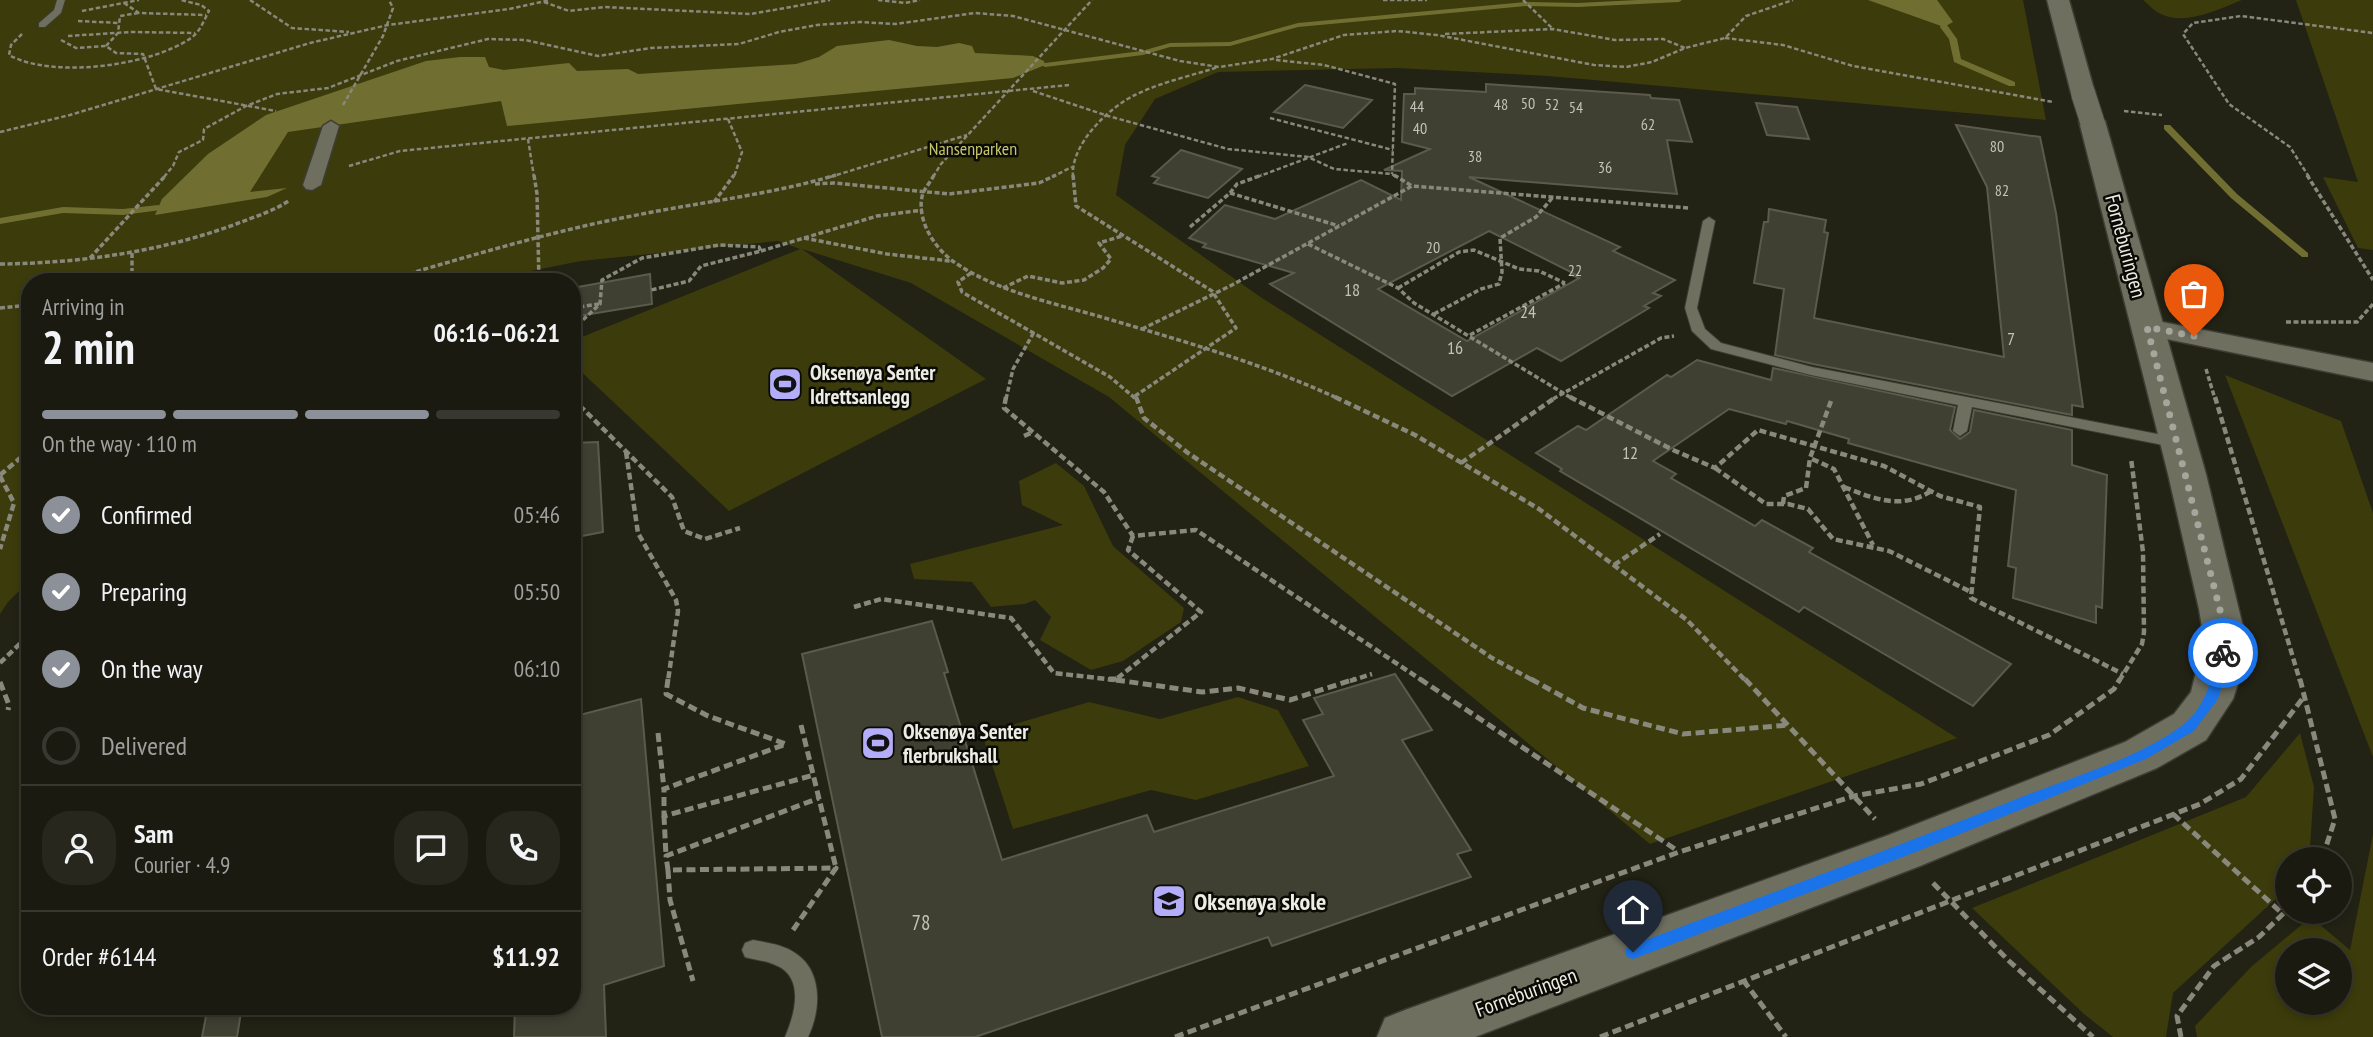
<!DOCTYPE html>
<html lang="en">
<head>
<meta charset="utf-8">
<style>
  :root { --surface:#1a1a10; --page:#27271e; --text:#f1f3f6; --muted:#9fa19f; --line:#383830; --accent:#8c9099 }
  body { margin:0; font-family:"PT Sans Narrow",sans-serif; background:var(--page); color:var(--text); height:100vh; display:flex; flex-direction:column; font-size:26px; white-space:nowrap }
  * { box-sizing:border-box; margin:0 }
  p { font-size:23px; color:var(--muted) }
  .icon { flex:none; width:38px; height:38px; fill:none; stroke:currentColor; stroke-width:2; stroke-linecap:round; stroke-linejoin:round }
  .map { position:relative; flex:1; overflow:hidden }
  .panel { position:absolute; left:21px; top:273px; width:560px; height:742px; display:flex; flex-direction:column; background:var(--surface); border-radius:28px; box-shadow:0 4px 10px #0003,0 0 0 2px var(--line) }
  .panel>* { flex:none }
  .fabs { position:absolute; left:2275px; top:847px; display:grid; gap:14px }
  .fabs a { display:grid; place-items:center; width:77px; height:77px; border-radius:50%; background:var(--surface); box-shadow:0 4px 10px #0003,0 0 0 2px var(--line); font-size:35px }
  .pin { position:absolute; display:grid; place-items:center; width:60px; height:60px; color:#fff; margin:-72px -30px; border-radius:50% 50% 50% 0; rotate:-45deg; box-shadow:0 0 7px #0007 }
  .pin .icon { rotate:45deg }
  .courier { position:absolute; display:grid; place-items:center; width:70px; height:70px; margin:-35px; border:5px solid #1a73e8; border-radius:50%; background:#fff; color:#222; box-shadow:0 2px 9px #0007 }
  .head em { font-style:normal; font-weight:700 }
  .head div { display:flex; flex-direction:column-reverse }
  .head { display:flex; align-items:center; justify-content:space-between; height:119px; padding:0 21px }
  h1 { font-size:46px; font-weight:700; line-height:52px }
  .bar { display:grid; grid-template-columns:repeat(4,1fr); gap:10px 7px; align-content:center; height:84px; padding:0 21px }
  .bar i { height:9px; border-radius:5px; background:var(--line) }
  .bar .selected { background:var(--accent) }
  .bar p { grid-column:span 4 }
  .line { display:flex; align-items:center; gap:18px; padding:0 21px; border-top:2px solid var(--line) }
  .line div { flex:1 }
  .round { display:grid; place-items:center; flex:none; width:74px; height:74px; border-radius:28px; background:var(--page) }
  ol { padding:0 21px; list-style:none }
  li { display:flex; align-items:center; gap:21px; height:77px }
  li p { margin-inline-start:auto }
  li .icon { padding:7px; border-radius:50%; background:var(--accent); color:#fff; stroke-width:4 }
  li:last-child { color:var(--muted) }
  li i { width:38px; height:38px; border:4px solid var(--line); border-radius:50% }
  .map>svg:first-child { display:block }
  .green { fill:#3c3b0b; fill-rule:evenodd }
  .water { fill:#706f31 }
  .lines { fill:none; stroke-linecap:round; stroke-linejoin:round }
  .stream { fill:#706f31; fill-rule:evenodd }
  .building { fill:#3f4032; stroke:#5b5b4c; stroke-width:2; fill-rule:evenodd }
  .service-casing { stroke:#3e3d34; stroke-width:2 }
  .pedestrian-casing { stroke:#3e3d34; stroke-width:3 }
  .minor-casing { stroke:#3e3d34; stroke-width:3 }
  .tertiary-casing { stroke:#3e3d34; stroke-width:3 }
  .path-far3 { stroke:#88887d; stroke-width:2.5; stroke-dasharray:4.5 2.5; stroke-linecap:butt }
  .path-far2 { stroke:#88887d; stroke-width:3.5; stroke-dasharray:5 2.5; stroke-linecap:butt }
  .path-far1 { stroke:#88887d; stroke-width:4.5; stroke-dasharray:7 3.5; stroke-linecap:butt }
  .path { stroke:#88887d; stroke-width:5; stroke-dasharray:9 4.5; stroke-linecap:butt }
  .service { fill:#6f6f60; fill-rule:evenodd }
  .pedestrian { fill:#6f6f60; fill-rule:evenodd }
  .minor { fill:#6f6f60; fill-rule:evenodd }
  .tertiary { fill:#6f6f60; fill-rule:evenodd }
  .tertiary-bridge-casing { stroke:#3e3d34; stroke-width:26; stroke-linecap:butt }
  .tertiary-bridge { stroke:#6f6f60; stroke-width:24 }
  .route { fill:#1a73e8 }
  .done { stroke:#a6a69c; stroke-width:7; stroke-dasharray:0 12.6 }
  .labels { text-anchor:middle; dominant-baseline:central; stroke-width:5; stroke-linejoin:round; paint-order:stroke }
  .far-number-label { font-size:16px; fill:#c2c2b8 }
  .far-park-label { font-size:18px; fill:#c8c66c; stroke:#0b0b06 }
  .number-label { font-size:18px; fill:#c2c2b8 }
  .street-label { font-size:21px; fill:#edede5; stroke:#0b0b06 }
  .poi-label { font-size:21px; font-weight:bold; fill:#edede5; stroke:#0b0b06; text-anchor:start }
  .near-number-label { font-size:21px; fill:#c2c2b8 }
  .near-poi-label { font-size:24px; font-weight:bold; fill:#edede5; stroke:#0b0b06; text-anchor:start }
</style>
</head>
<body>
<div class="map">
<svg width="2373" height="1037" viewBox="0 0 2373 1037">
  <rect width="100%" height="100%" fill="#222215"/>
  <!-- green -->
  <g class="green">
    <path d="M0,0H2023L2046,120L1548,76L1397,68L1218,72L1155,99L1125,145L1116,195L1259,296L1957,738L1650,844L1109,397L911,283L802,249L986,379L729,511L572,363V341L800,249L778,241L581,261L476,282H30V580L8,602L0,614Z"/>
    <path d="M2143,0H2242C2219,9 2186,26 2161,14C2155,12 2148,4 2143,0Z"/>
    <path d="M2296,0H2373V250L2358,248L2323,177L2358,182Z"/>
    <path d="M2225,375L2341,421L2373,513V757Z"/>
    <path d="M1056,463L1084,486L1113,546L1184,608L1181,622L1123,661L1091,670L1040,640L1051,617L1035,600L1025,604L991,607L972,582L914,579L910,564L1063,525L1022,505L1019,481Z"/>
    <path d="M1238,697L1278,710L1309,766L1196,800L1151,790L1013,829L982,734L1089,702L1160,719Z"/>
    <path d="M2300,733L2314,787L2310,848L2303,859H2287V883L2279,896L2173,993L2166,1037H2113L2084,1014L1972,908L2246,797Z"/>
    <path d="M2373,834V1037H2197L2195,1026L2252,966L2311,917L2350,950ZM2287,950H2340V1003H2287Z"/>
  </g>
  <!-- water -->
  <g class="water">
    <path d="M1868,0H1937L1953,22L1944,27Z"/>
    <path d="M889,40L917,46L937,47L959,43L972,46L975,53L1033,56L1044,61L1045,65L1013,78L507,126L501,101L288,132L250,192L287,188L267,197L155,215L162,199L208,154L266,115L426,61L460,57H485L489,67L504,70L569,63L577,71L628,69L638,74L796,64L819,57L837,46Z"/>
  </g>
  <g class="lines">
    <!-- stream -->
    <g class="stream">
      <path d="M1637,0H1682L1679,2L1578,7L1527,6L1298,27L1230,46L1170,47L1143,55L1045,67L1041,65L1045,63L1142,51L1170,43L1230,42L1298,23L1527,2L1578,3Z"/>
      <path d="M1941,25H1947L1957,39L1961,59L2015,82V86H2009L1954,62L1949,39L1940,27Z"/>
      <path d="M2164,125H2170L2237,194L2308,253V257H2302L2231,198L2164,129Z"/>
      <path d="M158,205L163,208L161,210L123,215L63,213L0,224V218L63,207L123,209Z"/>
    </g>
  </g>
  <!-- building -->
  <g class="building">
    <path d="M1486,84L1650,95L1651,98L1679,100L1692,142L1667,140L1677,194L1469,177L1620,247L1613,251L1675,280L1653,293L1661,296L1644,306L1649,308L1561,361L1537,348L1452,396L1270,284L1294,273L1203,247L1206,244L1189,238L1225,205L1275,219L1361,180L1401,200L1402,171L1384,170L1430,149L1402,142L1404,94H1415V88L1486,92ZM1489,231L1575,274L1572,275L1579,278L1467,341L1378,289Z"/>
    <path d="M1305,85L1372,100L1343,128L1274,112Z"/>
    <path d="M1756,103L1797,107L1809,139L1767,135Z"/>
    <path d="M1956,125L2040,137L2056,213L2083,407L2072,405V415L1813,364L1775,355L1784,289L1754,283L1764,222H1768L1769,209L1826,220L1824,232L1828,233L1814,318L2004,357L1987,187Z"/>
    <path d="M1181,150L1242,169L1208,198L1154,183L1159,178L1152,176Z"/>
    <path d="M650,274L652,304L572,317V288Z"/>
    <path d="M1697,360L1771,380L1773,368L1955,407L1950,430L1960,439L1970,432L1974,410L2072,430V465L2107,475L2102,608L2096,606V623L2013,598L2016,568L2008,566L2016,490L1848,443L1849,439L1787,421L1786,424L1729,409L1653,461L1676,474L1671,478L1755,526L1762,520L1813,548L1809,552L2011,664L1973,706L1804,607L1799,612L1560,471L1562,469L1536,453L1578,426L1586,430L1667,375L1671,377Z"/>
    <path d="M598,442L603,532L572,538V443Z"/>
    <path d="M932,621L948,672L944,673L1002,860L1147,815L1154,832L1334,776L1303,720L1323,714L1314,698L1395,674L1432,730L1402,740L1471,850L1457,854L1471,877L1272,946L1268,937L975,1037H882L802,654Z"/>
    <path d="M641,699L664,966L604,985L606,1037H514L515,1006H572V717Z"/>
    <path d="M208,1006H242L237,1037H202Z"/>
  </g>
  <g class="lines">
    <!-- service casing -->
    <g class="service-casing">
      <g id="service">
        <path d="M57,0H65L61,13L45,27H39V23L54,10Z"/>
        <path d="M1709,217L1715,221L1697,308L1705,329L1721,343L1812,367L2178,438L2185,443L2178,448L1972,407L1967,431L1960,436L1953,431L1958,405L1811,375L1711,349L1692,331L1685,308L1703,221Z"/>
        <path d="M753,940C767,943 782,944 795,953C823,971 821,1010 808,1037H785C795,1014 806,975 773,964C764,960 754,960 745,957L742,950L745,943Z"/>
      </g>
    </g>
    <!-- pedestrian casing -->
    <g class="pedestrian-casing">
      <path id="pedestrian" d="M331,121L339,126L321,185L312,190L306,189L303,185L323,126Z"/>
    </g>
    <!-- minor casing -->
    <g class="minor-casing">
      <path id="minor" d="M2147,319L2373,363V381L2137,333L2133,327L2137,321Z"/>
    </g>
    <!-- tertiary casing -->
    <g class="tertiary-casing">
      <g id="tertiary">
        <path d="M2047,0H2069L2095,93L2092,98L2083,100L2074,98L2071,93Z"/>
        <path d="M2092,113L2101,116L2105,121L2206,474L2246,639L2242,671L2233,699L2206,740L2157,768L1920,866L1475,1037H1377L1385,1018L1405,1010L1886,836L2125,742L2174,714L2191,692L2204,639L2199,609L2168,474L2079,121L2083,116Z"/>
      </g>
    </g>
    <!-- path-far3 -->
    <g class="path-far3">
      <path d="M250,0L292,28L349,32"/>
      <path d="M878,0L905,3L920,0"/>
      <path d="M1383,0H1427"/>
      <path d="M1523,0L1553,29"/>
      <path d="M544,2L569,11L604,7L751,14L830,0"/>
      <path d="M124,3L139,13L206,15"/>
      <path d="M82,11L139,0"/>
      <path d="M78,21L119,23"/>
      <path d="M22,34L11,45L9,55C52,79 151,66 191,38C200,32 204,20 209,11L201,5L181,0"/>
      <path d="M1445,34L1553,29L1615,40L1663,39L1685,48"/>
      <path d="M68,36L131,32L195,33"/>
      <path d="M1725,38L1783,45L1853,66L2053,102"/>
      <path d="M61,40L76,48L106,46L116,53L143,54L156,89L276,111"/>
      <path d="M106,46L118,33L120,16L138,13"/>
      <path d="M1276,60L1324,65L1395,84L1392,174"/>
      <path d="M1033,91L1108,116L1228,149L1308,157L1334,169L1392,174L1396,177"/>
      <path d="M343,105L383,36L393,8L389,0"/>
      <path d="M2124,111L2162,115"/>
      <path d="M1270,118L1393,150"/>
      <path d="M728,119L742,152L734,177"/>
      <path d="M0,132L70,115L310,43L388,25L509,9L550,0"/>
      <path d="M528,139L534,177"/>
      <path d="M349,166L400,151L1069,85"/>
      <path d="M164,177L173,166L179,152L203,140L204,129L246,106L277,94L328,88L397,61L488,39L525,40L598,56L651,48L739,44L779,32L817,25L860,22L895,24L975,13L1013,16L1180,61L1219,67L1272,59L1344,35L1397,31L1437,35L1594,65L1626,67L1652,62L1685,48L1725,38L1746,16L1793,0"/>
      <path d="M830,177L967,135"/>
      <path d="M933,177L941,164L1092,0"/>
      <path d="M1052,177L1072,167"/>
      <path d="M1073,177C1070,145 1108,108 1135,95C1161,82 1191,76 1218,67"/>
      <path d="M1257,177L1348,143"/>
      <path d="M2309,177L2290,147L2229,104L2183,34L2193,23L2241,16L2373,33"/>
    </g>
    <!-- path-far2 -->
    <g class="path-far2">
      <path d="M534,175L537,194L539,282"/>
      <path d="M934,175C931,181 926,187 923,193C915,218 934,248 954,262C996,291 1049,302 1098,316C1179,340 1262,363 1339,399"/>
      <path d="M1073,175L1076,206L1212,291L1236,328L1135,396"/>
      <path d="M1394,175L1412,186"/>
      <path d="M2307,175L2373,280"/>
      <path d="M815,184L834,183L949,194L1039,183L1056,175"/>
      <path d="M1230,193L1237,184L1262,175"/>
      <path d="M714,202L734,175"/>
      <path d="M1190,227L1230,193L1339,226"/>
      <path d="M804,238L887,254L950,261"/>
      <path d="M1308,244L1398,288L1414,303L1573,399"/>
      <path d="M761,251L877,216L923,210"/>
      <path d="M132,253V282"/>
      <path d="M90,258L166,175"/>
      <path d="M0,264C81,263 160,252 236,224C254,217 274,211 290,200"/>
      <path d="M971,273L958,282L962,292L1110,377L1136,399"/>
      <path d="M2173,273L2184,305"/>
      <path d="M380,282C464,258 547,232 632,216C700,202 770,195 836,175"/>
      <path d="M1003,288L1028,276L1062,283L1084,280L1103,268L1111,259L1099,243L1122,236"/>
      <path d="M1398,288L1459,252L1474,250L1519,269L1539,271L1565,283"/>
      <path d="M0,308L30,305"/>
      <path d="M572,308L599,304"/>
      <path d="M1434,314L1481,289L1499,284L1502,272L1500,238L1536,217L1553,197"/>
      <path d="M2286,322H2357L2373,304"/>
      <path d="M1142,329L1232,285L1412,186L1689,208"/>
      <path d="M572,330L600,304L602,280L642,258L719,245L759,247L761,251L701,266L689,281L651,290"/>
      <path d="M1470,335L1565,283"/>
      <path d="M2206,369L2215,399"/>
      <path d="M1006,399L1013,369L1034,332"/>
      <path d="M1553,399L1661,338L1674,336"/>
    </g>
    <!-- path-far1 -->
    <g class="path-far1">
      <path d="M1006,397L1004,408L1104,492L1133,536L1196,530L1423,681"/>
      <path d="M1136,397L1144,418L1188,453L1492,658L1534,681"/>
      <path d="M1335,397L1415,435L1539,509L1687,620L1746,681"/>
      <path d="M1570,397L1673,450L1715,468L1758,430L1884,466L1940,496L1980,507L1971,598L2123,674"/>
      <path d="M2215,397L2300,681"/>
      <path d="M572,398L672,497L684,531L705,539L740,528"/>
      <path d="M1831,401L1810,458L1834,469L1873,545"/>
      <path d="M1024,436L1033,432"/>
      <path d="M626,452L638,533L676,600L678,611L668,681"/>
      <path d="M1461,463L1556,397"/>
      <path d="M1715,468L1766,504H1788L1808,509L1833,539L1889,551L1971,592"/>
      <path d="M0,475L30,450"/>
      <path d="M0,476L14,503L0,549"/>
      <path d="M1844,487C1874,499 1902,510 1931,491"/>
      <path d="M1783,504L1784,496L1806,488L1810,458"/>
      <path d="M1614,565L1660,534"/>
      <path d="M30,575L27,580L30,584"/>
      <path d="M854,607L881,599L1011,618L1054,673L1115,680L1201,612L1128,550L1133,536"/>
      <path d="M0,663L30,634"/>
      <path d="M1116,680L1124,681"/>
      <path d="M1350,681L1372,674"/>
      <path d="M2119,681L2142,644L2144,632L2143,552L2131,458"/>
    </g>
    <!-- path -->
    <g class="path">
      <path d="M668,679L666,694L708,716L786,744L664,789V816L814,775"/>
      <path d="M1109,679H1116"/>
      <path d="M1420,679L1678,851"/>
      <path d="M1531,679L1583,708L1683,734L1789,725"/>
      <path d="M1745,679L1875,819"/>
      <path d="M2300,679L2335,819L2322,859"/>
      <path d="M1116,680L1202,692L1238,688L1290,700L1355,679"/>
      <path d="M0,682L9,705L8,710"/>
      <path d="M801,725L836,868"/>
      <path d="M658,733L664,789"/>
      <path d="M2173,814L2283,914"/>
      <path d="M664,816L666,856"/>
      <path d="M668,870L670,900L693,981"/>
      <path d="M1933,883L2009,961L2093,1037"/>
      <path d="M793,930L836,868L668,870L666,856L819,798"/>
      <path d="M1743,980L1786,1037"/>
      <path d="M1175,1037L1679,852L1854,796L1921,784L2049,735L2114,689L2120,679"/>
      <path d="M1600,1037L2200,804L2241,779L2303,698"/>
      <path d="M2181,1037L2177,1016L2214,966L2259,937L2287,910"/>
    </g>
    <!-- service -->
    <use href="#service" class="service"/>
    <!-- pedestrian -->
    <use href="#pedestrian" class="pedestrian"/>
    <!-- minor -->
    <use href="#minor" class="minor"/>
    <!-- tertiary -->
    <use href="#tertiary" class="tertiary"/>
    <!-- tertiary-bridge casing -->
    <g class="tertiary-bridge-casing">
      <path id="tertiary-bridge" d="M2083,93L2092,121"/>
    </g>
    <!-- tertiary-bridge -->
    <use href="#tertiary-bridge" class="tertiary-bridge"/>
  </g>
  <!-- route -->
  <path class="route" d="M2223,648L2229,653L2227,671L2218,699L2194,731L2146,759L1908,855L1633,959L1627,957L1625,952L1627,947C1758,898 1889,850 2019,798C2070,778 2142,757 2184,724C2205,707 2213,679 2216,653Z"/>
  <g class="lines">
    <!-- done -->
    <path class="done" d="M2194,336L2147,327L2220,610L2225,639L2223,653"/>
  </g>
  <!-- icons -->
  <defs>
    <g id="stadium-square" transform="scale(1.75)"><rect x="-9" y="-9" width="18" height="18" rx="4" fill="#b3adf9" stroke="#0b0b06"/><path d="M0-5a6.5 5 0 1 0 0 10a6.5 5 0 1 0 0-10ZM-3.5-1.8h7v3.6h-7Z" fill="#111"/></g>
    <g id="school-square" transform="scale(1.75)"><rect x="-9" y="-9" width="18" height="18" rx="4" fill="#b3adf9" stroke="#0b0b06"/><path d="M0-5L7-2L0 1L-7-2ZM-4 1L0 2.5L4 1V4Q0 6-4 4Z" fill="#111"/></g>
  </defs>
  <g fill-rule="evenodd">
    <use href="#stadium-square" x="785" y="384"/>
    <use href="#stadium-square" x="878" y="743"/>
    <use href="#school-square" x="1169" y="901"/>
  </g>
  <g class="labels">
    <!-- far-number labels -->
    <g class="far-number-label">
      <text x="1528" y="103">50</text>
      <text x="1501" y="104">48</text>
      <text x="1552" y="104">52</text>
      <text x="1417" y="106">44</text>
      <text x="1576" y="107">54</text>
      <text x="1648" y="124">62</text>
      <text x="1420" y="128">40</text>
      <text x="1997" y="146">80</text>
      <text x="1475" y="156">38</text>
      <text x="1605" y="167">36</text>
      <text x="2002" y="190">82</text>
      <text x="1433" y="247">20</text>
      <text x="1575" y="270">22</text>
    </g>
    <!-- far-park labels -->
    <g class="far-park-label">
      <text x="973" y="148">Nansenparken</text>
    </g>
    <!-- number labels -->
    <g class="number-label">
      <text x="1352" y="289">18</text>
      <text x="1528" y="311">24</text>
      <text x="2011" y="338">7</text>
      <text x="1455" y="347">16</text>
      <text x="1630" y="452">12</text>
    </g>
    <!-- street labels -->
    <g class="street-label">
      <text transform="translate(2126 246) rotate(75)">Forneburingen</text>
      <text transform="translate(1526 992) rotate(-20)">Forneburingen</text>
    </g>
    <!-- poi labels -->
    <g class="poi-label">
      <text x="810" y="372">Oksenøya Senter<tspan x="810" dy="24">Idrettsanlegg</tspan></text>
      <text x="903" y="731">Oksenøya Senter<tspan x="903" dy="24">flerbrukshall</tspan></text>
    </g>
    <!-- near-number labels -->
    <g class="near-number-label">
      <text x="921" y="922">78</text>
    </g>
    <!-- near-poi labels -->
    <g class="near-poi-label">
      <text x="1194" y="901">Oksenøya skole</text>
    </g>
  </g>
</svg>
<div class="fabs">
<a><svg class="icon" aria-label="locate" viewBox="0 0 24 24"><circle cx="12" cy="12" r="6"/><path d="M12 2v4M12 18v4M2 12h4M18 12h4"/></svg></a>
<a><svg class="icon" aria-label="layers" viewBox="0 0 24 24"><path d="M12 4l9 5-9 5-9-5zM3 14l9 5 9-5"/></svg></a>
</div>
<div class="pin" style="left:2194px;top:336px;background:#ea580c"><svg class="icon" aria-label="bag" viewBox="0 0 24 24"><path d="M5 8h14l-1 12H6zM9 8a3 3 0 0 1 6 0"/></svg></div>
<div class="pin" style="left:1633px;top:952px;background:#1f2937"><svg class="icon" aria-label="home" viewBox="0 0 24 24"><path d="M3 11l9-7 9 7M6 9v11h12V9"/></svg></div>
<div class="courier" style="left:2223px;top:653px"><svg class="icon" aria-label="bike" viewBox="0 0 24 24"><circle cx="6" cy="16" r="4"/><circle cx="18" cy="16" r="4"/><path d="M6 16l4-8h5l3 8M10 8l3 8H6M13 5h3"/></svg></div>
<section class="panel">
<div class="head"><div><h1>2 min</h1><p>Arriving in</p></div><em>06:16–06:21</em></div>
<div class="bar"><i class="selected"></i><i class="selected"></i><i class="selected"></i><i></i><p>On the way · 110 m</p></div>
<ol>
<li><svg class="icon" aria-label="check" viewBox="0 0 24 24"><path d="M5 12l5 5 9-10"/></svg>Confirmed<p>05:46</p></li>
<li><svg class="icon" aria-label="check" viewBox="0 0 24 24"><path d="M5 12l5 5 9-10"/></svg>Preparing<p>05:50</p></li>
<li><svg class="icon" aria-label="check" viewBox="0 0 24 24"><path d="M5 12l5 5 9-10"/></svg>On the way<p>06:10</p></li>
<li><i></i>Delivered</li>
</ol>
<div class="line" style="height:126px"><a class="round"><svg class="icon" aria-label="person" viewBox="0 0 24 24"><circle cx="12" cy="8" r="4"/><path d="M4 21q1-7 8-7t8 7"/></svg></a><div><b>Sam</b><p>Courier · 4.9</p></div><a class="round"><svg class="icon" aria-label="chat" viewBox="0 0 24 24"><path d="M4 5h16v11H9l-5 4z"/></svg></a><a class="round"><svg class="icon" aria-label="phone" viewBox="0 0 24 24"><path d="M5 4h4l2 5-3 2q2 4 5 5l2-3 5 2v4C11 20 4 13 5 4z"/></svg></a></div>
<div class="line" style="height:91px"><div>Order #6144</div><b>$11.92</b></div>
</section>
</div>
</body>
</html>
